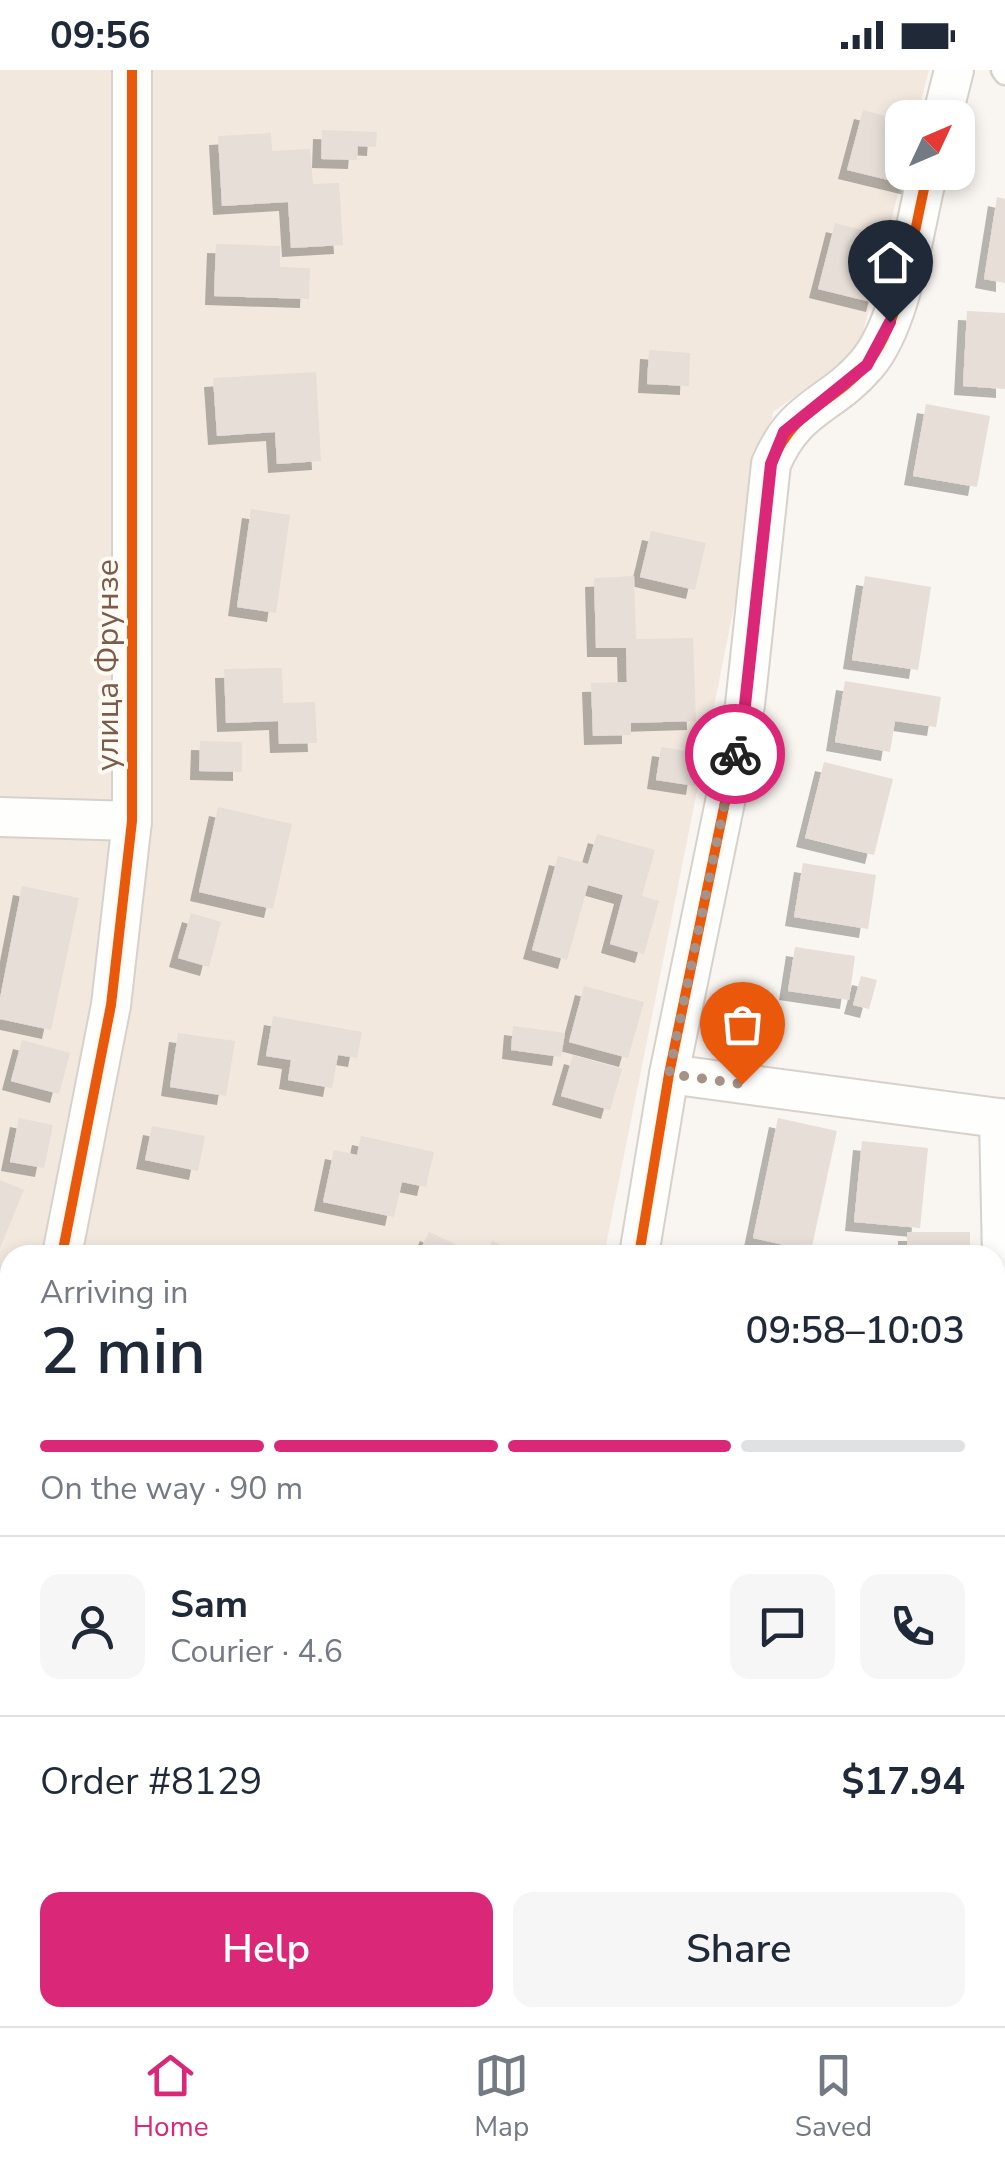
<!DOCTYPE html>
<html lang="en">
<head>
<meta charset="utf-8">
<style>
  :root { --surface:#fff; --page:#f6f6f7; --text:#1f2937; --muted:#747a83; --line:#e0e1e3; --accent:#db2777 }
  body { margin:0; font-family:"Nunito Sans",sans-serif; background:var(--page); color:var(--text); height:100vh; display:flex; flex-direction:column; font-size:38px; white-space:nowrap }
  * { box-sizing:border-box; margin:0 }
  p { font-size:32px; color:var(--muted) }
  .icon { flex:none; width:55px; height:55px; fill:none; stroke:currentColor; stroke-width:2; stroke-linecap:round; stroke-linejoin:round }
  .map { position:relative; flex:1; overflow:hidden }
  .side { position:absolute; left:0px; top:1175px; width:1005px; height:782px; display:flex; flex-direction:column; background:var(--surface); border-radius:30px 30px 0 0; box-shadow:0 5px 15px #0003 }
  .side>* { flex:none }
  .needle { width:65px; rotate:46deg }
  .buttons { position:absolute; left:885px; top:30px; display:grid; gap:20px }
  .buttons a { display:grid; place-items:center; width:90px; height:90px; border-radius:20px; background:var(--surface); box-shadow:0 5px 15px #0003; font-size:50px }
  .pin { position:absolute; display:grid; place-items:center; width:85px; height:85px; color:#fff; margin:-102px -42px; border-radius:50% 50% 50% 0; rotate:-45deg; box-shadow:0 0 10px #0007 }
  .pin .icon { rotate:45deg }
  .courier { position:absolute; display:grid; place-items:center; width:100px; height:100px; margin:-50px; border:8px solid #db2777; border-radius:50%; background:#fff; color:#222; box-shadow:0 2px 12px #0007 }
  .overview em { font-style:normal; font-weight:600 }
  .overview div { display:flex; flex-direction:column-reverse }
  .overview { display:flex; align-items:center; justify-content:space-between; height:170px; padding:0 40px }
  h1 { font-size:65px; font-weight:600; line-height:75px }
  .bar { display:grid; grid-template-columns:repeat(4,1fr); gap:15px 10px; align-content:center; height:120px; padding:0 40px }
  .bar i { height:12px; border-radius:8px; background:var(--line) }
  .bar .current { background:var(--accent) }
  .bar p { grid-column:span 4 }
  .line { display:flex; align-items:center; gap:25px; padding:0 40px; border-top:2px solid var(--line) }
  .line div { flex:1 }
  .round { display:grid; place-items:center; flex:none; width:105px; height:105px; border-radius:20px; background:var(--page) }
  .cta { display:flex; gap:20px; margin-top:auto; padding:20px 40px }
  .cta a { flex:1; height:115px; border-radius:20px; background:var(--accent); color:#fff; font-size:40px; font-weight:600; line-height:115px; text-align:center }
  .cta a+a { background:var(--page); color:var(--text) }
  .status { display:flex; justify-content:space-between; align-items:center; height:70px; padding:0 50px; background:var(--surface); direction:ltr }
  .status svg { height:28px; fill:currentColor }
  .tabs { display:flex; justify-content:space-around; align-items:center; height:140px; border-top:2px solid var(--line); background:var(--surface); font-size:28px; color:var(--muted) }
  .tabs a { display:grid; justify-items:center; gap:5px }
  .tabs .current { color:var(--accent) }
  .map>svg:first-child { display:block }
  .residential { fill:#f2e8de }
  .building { fill:#e6ded7; filter:url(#shadow) }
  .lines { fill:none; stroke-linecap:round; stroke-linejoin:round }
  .lane-casing { stroke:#d7d1cb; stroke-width:25 }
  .street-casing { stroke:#d7d1cb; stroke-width:42 }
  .lane { stroke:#fefefd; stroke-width:20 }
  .street { stroke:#fefefd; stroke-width:38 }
  .cycleway-casing { stroke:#fffaf3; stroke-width:16 }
  .cycleway { stroke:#e8590c; stroke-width:10 }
  .done { stroke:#a69286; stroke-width:10; stroke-dasharray:0 18 }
  .route { stroke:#db2777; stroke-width:12 }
  .labels { text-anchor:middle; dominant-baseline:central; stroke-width:8; stroke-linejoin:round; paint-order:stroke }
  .street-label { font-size:32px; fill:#7a5c4d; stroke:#fffaf3 }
</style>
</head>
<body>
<div class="status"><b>09:56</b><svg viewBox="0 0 49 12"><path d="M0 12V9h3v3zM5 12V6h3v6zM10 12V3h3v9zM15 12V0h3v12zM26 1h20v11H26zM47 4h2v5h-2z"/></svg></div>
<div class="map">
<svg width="1005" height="1956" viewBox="0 0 1005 1956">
  <defs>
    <filter id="shadow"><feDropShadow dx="-9" dy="9" stdDeviation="0" flood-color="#0004"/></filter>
  </defs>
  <rect width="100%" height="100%" fill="#f9f5f0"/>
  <!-- residential -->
  <path class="residential" d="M0,0H929L917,47L902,48L903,103L858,282L773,342L604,1185H10V1931L0,1944Z"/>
  <!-- building -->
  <g class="building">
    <path d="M863,40L902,50V102H916L913,116L847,100Z"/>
    <path d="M322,60L377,62L376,77L358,76L357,90L321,89Z"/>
    <path d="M271,63L272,81L310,79L313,114L339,113L343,175L291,178L288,132L222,136L218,66Z"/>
    <path d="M997,127L1005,129V213L984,209Z"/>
    <path d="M835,153L892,168L875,233L818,219Z"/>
    <path d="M216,174L280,176V197L310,198L309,229L214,226Z"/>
    <path d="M967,241L1005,243V319L963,316Z"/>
    <path d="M649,280L690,283L689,316L647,314Z"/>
    <path d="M316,302L321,391L277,394L275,362L217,366L213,308Z"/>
    <path d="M926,334L990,346L977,417L913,406Z"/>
    <path d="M251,439L290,445L276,543L237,537Z"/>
    <path d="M651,461L706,473L695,520L640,507Z"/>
    <path d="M634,506L636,569L693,568L696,651L631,653V665L593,666L591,613L627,612L626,578H596L594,508Z"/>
    <path d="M865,506L931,517L918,600L852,590Z"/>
    <path d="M282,598L283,633L315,632L317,673L279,674L278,651L226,653L224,599Z"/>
    <path d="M845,611L941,627L936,657L895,651L890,682L835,672Z"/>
    <path d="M200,671L242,672V702L199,701Z"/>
    <path d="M661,677L700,683L695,716L656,710Z"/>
    <path d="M824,692L893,709L874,785L805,768Z"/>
    <path d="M218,737L292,754L273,839L199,822Z"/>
    <path d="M597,764L655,780L642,826L659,831L644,884L610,874L623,825L588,815L567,890L532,880L558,786L588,794Z"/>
    <path d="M803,793L876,805L868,859L794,847Z"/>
    <path d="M22,816L79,828L51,960L0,949V928Z"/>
    <path d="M191,843L221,852L209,897L178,888Z"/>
    <path d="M795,877L855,886L849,930L788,921Z"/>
    <path d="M861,906L877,910L869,939L853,935Z"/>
    <path d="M584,916L644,932L628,988L569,972Z"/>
    <path d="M273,946L362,962L357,988L338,985L332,1018L288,1010L291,990L266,986Z"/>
    <path d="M513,956L565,963L561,987L511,980Z"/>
    <path d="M178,963L235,971L226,1026L170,1017Z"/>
    <path d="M22,970L70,983L59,1024L11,1011Z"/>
    <path d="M573,985L622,999L610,1040L561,1026Z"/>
    <path d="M19,1048L53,1055L44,1098L10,1092Z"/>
    <path d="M778,1048L837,1061L811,1181L753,1168Z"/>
    <path d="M152,1056L205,1066L198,1101L145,1090Z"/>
    <path d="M361,1066L434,1082L426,1117L402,1112L394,1147L323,1132L334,1080L357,1085Z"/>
    <path d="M862,1071L928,1078L920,1158L854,1152Z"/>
    <path d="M0,1110L24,1120L0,1178Z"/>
    <path d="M429,1162L470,1181L468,1185H418Z"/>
    <rect x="907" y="1162" width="63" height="23"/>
    <path d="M492,1171L522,1185H486Z"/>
    <path d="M125,1178L148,1183V1185H124Z"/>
    <path d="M1005,1487V1590H995V1488Z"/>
  </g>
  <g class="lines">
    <!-- lane casing -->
    <g class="lane-casing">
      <path id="lane" d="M1002,0L1005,4"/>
    </g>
    <!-- street casing -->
    <g class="street-casing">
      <g id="street">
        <path d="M942,48L954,0"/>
        <path d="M0,747L132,751"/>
        <path d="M669,1004L1005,1049"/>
        <path d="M999,1048L1005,1325"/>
        <path d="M62,1185L111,935L132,751V0"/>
        <path d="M639,1185L669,1004L745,635L771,394C796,335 830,337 866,295C903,253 914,156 928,102"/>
        <path d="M0,1460L10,1420"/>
        <path d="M995,1462L1005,1451"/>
        <path d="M0,1817L10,1807"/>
      </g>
    </g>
    <!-- lane -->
    <use href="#lane" class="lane"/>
    <!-- street -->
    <use href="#street" class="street"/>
    <!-- cycleway casing -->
    <g class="cycleway-casing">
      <g id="cycleway">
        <path d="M62,1185L111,935L132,751V0"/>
        <path d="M639,1185L669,1004L745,635L771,394C796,335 830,337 866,295C903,253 914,156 928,102"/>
      </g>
    </g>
    <!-- cycleway -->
    <use href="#cycleway" class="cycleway"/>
  </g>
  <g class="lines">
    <!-- done -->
    <path class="done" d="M735,684L669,1004L742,1014"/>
    <!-- route -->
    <path class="route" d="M735,684L745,635L771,394L784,362L867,295L890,252"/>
  </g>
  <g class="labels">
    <!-- street labels -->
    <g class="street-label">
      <text transform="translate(107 595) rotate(-90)">улица Фрунзе</text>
    </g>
  </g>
</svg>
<div class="buttons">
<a><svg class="needle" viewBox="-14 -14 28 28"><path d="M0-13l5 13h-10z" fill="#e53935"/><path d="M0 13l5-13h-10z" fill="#747a83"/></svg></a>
</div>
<div class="pin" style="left:742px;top:1014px;background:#ea580c"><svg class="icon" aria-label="bag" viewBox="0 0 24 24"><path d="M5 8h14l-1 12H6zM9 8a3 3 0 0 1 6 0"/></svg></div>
<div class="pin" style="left:890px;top:252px;background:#1f2937"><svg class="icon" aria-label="home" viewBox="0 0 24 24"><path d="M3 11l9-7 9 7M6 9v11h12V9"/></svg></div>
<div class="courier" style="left:735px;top:684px"><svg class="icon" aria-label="bike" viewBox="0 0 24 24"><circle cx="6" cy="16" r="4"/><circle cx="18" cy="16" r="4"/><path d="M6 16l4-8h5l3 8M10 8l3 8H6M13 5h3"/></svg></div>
<section class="side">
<div class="overview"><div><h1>2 min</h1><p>Arriving in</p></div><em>09:58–10:03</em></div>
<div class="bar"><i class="current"></i><i class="current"></i><i class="current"></i><i></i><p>On the way · 90 m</p></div>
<div class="line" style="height:180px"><a class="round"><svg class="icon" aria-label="person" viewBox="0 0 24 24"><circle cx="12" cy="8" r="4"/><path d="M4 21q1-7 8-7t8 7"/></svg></a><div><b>Sam</b><p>Courier · 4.6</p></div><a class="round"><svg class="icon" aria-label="chat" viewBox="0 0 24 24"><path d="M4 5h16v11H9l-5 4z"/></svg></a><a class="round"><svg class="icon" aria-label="phone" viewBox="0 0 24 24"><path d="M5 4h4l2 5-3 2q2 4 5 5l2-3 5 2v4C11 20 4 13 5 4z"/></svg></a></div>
<div class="line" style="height:130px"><div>Order #8129</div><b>$17.94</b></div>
<div class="cta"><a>Help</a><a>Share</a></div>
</section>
</div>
<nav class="tabs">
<a class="current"><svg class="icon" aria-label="home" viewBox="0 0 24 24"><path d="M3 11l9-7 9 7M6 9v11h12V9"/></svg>Home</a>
<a><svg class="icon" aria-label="map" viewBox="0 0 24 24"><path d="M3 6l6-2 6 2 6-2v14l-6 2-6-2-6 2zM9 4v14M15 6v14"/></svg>Map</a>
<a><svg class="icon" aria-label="saved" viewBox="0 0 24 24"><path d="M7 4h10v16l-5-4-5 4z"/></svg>Saved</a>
</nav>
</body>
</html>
